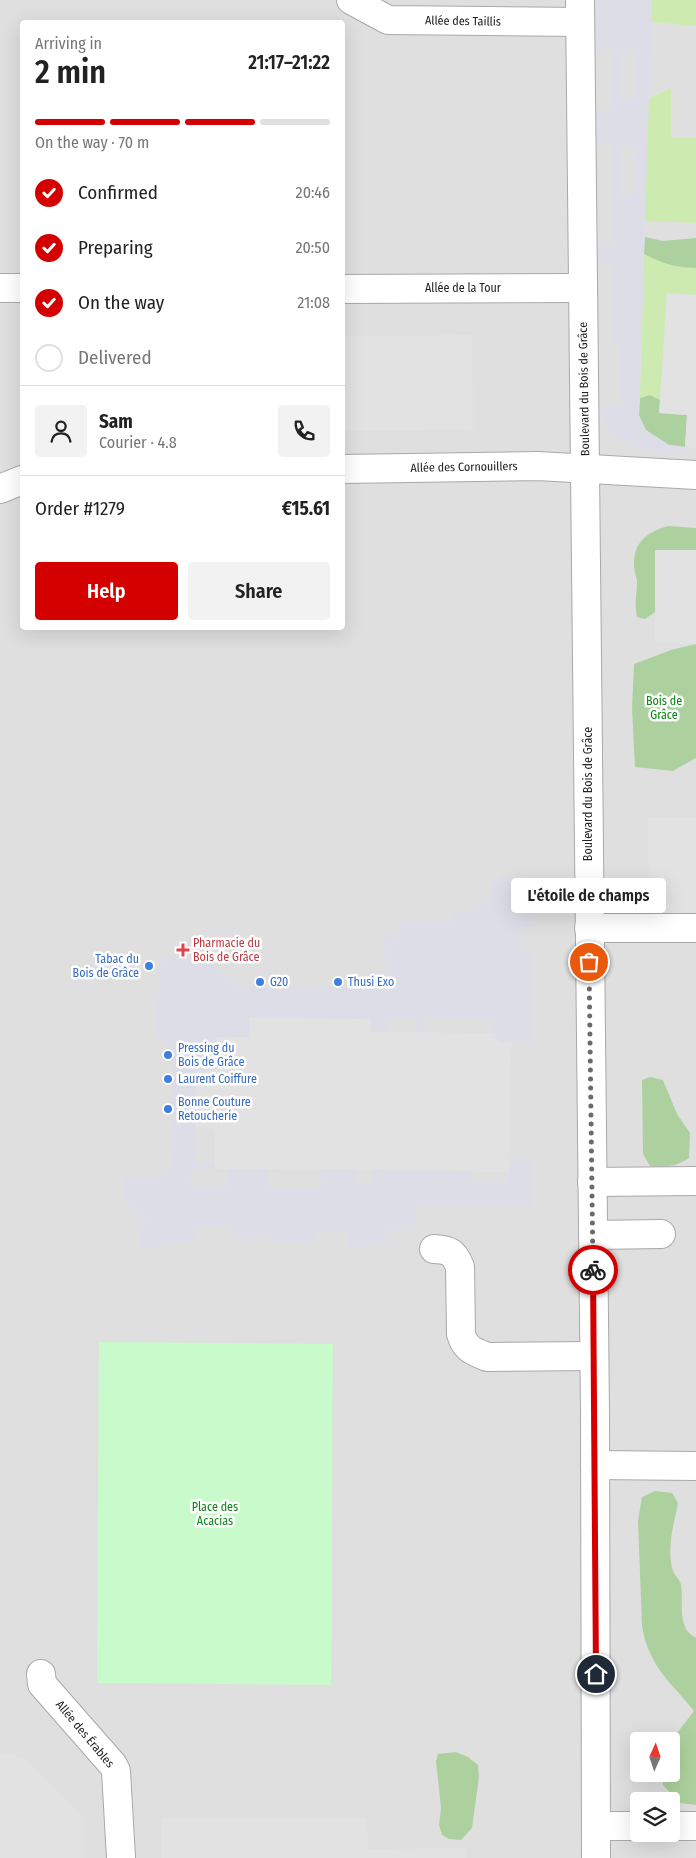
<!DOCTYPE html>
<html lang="en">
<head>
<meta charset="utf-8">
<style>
  :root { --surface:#fff; --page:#f2f2f2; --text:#222; --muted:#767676; --line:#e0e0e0; --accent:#d40000 }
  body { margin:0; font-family:"Fira Sans Condensed",sans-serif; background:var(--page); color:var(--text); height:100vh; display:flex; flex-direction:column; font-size:19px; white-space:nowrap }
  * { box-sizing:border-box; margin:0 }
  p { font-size:16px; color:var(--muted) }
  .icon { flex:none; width:28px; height:28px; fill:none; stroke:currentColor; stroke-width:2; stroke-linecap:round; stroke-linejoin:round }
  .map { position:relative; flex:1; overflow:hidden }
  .details { position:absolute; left:20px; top:20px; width:325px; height:610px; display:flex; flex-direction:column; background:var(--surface); border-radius:5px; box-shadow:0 5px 20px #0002 }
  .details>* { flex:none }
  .needle { width:32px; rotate:3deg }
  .tools { position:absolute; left:630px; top:1732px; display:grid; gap:10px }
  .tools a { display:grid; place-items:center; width:50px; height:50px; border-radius:5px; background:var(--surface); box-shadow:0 5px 20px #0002; font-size:25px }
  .pin { position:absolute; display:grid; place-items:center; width:42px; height:42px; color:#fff; margin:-21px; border:2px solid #fff; border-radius:50%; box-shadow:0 1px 5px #0007 }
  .courier { position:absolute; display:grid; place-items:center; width:50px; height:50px; margin:-25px; border:4px solid #d40000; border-radius:50%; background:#fff; color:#222; box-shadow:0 1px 6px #0007 }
  .bubble { position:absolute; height:35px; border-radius:5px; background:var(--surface); box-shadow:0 5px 20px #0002; font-size:16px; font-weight:600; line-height:35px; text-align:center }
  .summary em { font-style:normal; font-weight:600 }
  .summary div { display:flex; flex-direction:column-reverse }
  .summary { display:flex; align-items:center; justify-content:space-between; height:85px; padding:0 15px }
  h1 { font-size:32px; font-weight:600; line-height:38px }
  .bar { display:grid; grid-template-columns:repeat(4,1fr); gap:8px 5px; align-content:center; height:60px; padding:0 15px }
  .bar i { height:6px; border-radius:4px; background:var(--line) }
  .bar .active { background:var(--accent) }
  .bar p { grid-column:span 4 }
  .line { display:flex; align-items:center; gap:12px; padding:0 15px; border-top:1px solid var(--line) }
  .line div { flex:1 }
  .round { display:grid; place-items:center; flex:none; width:52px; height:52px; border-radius:5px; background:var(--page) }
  ol { padding:0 15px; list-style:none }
  li { display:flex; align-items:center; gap:15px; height:55px }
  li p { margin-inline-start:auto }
  li .icon { padding:5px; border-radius:50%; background:var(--accent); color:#fff; stroke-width:4 }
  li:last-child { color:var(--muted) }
  li i { width:28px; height:28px; border:2px solid var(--line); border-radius:50% }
  .action { display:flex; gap:10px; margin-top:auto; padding:10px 15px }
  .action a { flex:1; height:58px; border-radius:5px; background:var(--accent); color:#fff; font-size:20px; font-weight:600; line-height:58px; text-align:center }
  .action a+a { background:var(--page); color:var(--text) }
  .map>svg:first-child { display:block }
  .residential { fill:#e0dfdf; fill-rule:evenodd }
  .grass { fill:#cdebb0 }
  .forest { fill:#add19e }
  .park { fill:#c8facc }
  .parking { fill:#e2e2e2 }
  .plaza { fill:#dddde8; fill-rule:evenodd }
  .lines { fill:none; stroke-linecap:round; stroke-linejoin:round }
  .minor-casing { stroke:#a9a9a9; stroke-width:30 }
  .minor { stroke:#fff; stroke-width:28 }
  .done { stroke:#6b6a68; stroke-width:5; stroke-dasharray:0 9 }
  .route { stroke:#d40000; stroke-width:6 }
  .health-dot { fill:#e0444e; stroke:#fff; stroke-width:2 }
  .shop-dot { fill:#3f7fe0; stroke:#fff; stroke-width:2 }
  .labels { text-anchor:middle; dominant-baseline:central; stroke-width:5; stroke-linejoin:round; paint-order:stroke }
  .street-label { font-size:12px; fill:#222; stroke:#fff }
  .park-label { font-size:12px; fill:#0c8416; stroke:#fff }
  .health-label { font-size:12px; fill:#be3a42; stroke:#fff; text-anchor:start }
  .shop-label { font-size:12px; fill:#366cbe; stroke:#fff; text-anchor:start }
</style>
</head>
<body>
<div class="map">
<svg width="696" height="1858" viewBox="0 0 696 1858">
  <rect width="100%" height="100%" fill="#f2efe9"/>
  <!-- residential -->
  <path class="residential" d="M0,0H696V644H694L673,771L696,758V1711L671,1741H639V1774H662L663,1785L679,1803L696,1805V1858H0ZM22,22H342V628H22ZM639,1801H671V1834H639Z"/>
  <!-- grass -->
  <g class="grass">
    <path d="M652,0H696V26L651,22Z"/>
    <path d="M671,88V138H696V223L645,221L648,99Z"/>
    <path d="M644,254C662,263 676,268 696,268V295L667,293L660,400C654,396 647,395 640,398Z"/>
  </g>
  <!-- forest -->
  <g class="forest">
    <path d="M645,237L663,241L696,238V268C676,268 662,263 644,254Z"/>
    <path d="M650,395L660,400L659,413L687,415L685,447L669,445L645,430L639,415L640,398Z"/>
    <path d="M668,526L696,528V550H655V612L645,619L637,617C634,601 637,596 637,582C637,577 634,572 634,567C633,542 647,532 668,526Z"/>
    <path d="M696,644V758L673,771L635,767L632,708L634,664L671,650Z"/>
    <path d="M650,1077L663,1080L677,1114L690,1133L689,1158C677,1166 665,1168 650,1166L643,1154L642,1080Z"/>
    <path d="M655,1491L672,1493L678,1503C674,1523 667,1547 672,1568C673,1574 680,1579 681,1585C684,1602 676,1628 696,1638V1805L679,1803L663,1785L662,1774H671V1741L694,1711C670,1681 649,1667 642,1626L638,1521L642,1497Z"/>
    <path d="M456,1752L468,1757L478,1765L479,1777L472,1828L461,1840L449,1839L442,1835L439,1825L441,1808L436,1761L438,1754Z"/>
  </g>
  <!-- park -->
  <path class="park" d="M99,1342L333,1344L331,1685L97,1683Z"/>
  <!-- parking -->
  <g class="parking">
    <path d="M667,293L696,295V448L685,447L687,415L659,413Z"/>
    <path d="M472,335L473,430L343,431V336Z"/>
    <rect x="655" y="550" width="41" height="93"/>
    <path d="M696,817V912L649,913L648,817Z"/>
    <path d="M249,1018L371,1019V1032L493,1033L495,1039L513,1042L511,1055L510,1172L215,1169V1129L194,1128L195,1071L216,1037Z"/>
    <path d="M0,1754H9L25,1759L85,1818V1858H0Z"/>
    <path d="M161,1819H367L368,1849L466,1848V1858H161Z"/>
  </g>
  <!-- plaza -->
  <g class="plaza">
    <path d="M597,0H652L639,415L646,430L669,445L685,447L686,455L641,449L624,443L612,435L603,421L599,405H621V345H612V266H599V245H612L611,146H598V110H610L611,50H598ZM634,52V100H622V53ZM622,148H634L633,196L622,195Z"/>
    <path d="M489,877L532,880L533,927H520V952L533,953V1043L504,1042L495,1039L492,1019H425V1032H415V1020H389V1032H371V1019L249,1018V1037H216V1071H195V1163H215V1169L192,1171L191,1186L226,1187L227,1169L268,1170L267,1187H320L321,1170H358V1184H373V1170L471,1171L472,1182H508L510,1160H532V1206H416V1230L388,1231L382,1246L348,1247V1232H317V1241L270,1242V1238L232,1239V1228H197V1242L163,1243V1248L138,1249V1233L146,1223L123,1200V1178L158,1179L174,1163L173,1053L156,1033L161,956L212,955L211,960L227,975H230V977L240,988L356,987L367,977V971H385L384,936L400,937V922H452V913L474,910L490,894Z"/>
  </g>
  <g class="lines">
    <!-- minor casing -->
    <g class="minor-casing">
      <g id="minor">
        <path d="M351,0L388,20L580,22"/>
        <path d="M580,0L595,1413L596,1858"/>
        <path d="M0,288H22"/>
        <path d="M342,289L583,288"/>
        <path d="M342,469L538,466L696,475"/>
        <path d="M0,489L22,480"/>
        <path d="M589,928H696"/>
        <path d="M592,1182L696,1181"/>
        <path d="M593,1235L661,1234"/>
        <path d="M434,1249C450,1250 454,1252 460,1267L461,1334C465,1349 473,1351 487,1357L594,1356"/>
        <path d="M595,1465L696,1466"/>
        <path d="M41,1674L42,1684L113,1765L116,1771L121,1858"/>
        <path d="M596,1826H639"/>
        <path d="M671,1826H696"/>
      </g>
    </g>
    <!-- minor -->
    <use href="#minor" class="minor"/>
  </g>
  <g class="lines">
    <!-- done -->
    <path class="done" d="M589,962L593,1270"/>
    <!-- route -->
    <path class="route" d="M593,1270L596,1674"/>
  </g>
  <!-- markers -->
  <path class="health-dot" d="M180.5 942.5h5v5h5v5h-5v5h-5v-5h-5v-5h5z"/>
  <g class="shop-dot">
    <circle cx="149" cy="966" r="5"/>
    <circle cx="260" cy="982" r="5"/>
    <circle cx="338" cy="982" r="5"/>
    <circle cx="168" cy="1055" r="5"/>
    <circle cx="168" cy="1079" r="5"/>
    <circle cx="168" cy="1109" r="5"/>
  </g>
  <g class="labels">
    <!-- street labels -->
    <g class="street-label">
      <text transform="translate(463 21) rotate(1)">Allée des Taillis</text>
      <text x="463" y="288">Allée de la Tour</text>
      <text transform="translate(584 389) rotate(-91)">Boulevard du Bois de Grâce</text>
      <text transform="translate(464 467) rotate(-1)">Allée des Cornouillers</text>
      <text transform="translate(588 794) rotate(-90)">Boulevard du Bois de Grâce</text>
      <text transform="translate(85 1734) rotate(50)">Allée des Érables</text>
    </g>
    <!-- park labels -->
    <g class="park-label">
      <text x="664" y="701">Bois de<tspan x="664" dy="14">Grâce</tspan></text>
      <text x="215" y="1507">Place des<tspan x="215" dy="14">Acacias</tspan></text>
    </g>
    <!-- health labels -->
    <g class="health-label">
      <text x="193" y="943">Pharmacie du<tspan x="193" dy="14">Bois de Grâce</tspan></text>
    </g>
    <!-- shop labels -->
    <g class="shop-label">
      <text x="139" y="959" text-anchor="end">Tabac du<tspan x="139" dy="14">Bois de Grâce</tspan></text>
      <text x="270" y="982">G20</text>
      <text x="348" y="982">Thusi Exo</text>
      <text x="178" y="1048">Pressing du<tspan x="178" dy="14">Bois de Grâce</tspan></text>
      <text x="178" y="1079">Laurent Coiffure</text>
      <text x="178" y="1102">Bonne Couture<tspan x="178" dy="14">Retoucherie</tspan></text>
    </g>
  </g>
</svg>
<div class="tools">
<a><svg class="needle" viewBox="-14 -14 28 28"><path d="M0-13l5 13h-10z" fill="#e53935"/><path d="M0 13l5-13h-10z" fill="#767676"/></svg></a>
<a><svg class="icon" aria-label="layers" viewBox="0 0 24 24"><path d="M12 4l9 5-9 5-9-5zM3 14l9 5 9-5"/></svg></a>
</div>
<div class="pin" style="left:589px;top:962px;background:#ea580c"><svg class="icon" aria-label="bag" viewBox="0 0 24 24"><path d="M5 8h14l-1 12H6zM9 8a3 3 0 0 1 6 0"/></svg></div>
<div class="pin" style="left:596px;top:1674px;background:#1f2937"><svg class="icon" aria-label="home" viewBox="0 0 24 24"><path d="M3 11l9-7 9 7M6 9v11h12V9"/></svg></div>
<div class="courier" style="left:593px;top:1270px"><svg class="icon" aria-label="bike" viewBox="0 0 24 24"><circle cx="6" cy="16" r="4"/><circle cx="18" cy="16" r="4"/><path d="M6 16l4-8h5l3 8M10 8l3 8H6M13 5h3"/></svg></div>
<div class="bubble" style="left:511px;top:878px;width:155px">L'étoile de champs</div>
<section class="details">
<div class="summary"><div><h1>2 min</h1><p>Arriving in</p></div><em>21:17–21:22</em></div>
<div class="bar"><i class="active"></i><i class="active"></i><i class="active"></i><i></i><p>On the way · 70 m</p></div>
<ol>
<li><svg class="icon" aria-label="check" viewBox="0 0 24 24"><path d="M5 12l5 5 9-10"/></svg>Confirmed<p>20:46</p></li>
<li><svg class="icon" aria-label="check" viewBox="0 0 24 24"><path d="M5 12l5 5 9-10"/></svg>Preparing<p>20:50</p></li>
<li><svg class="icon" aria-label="check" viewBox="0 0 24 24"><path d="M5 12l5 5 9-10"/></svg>On the way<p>21:08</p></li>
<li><i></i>Delivered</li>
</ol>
<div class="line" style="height:90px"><a class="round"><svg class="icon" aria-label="person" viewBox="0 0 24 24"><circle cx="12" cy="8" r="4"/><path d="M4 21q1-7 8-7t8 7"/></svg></a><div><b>Sam</b><p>Courier · 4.8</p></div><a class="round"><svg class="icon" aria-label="phone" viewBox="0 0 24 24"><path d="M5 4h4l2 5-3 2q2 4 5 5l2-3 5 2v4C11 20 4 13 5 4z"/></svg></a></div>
<div class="line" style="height:65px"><div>Order #1279</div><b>€15.61</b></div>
<div class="action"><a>Help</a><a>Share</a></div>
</section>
</div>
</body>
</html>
